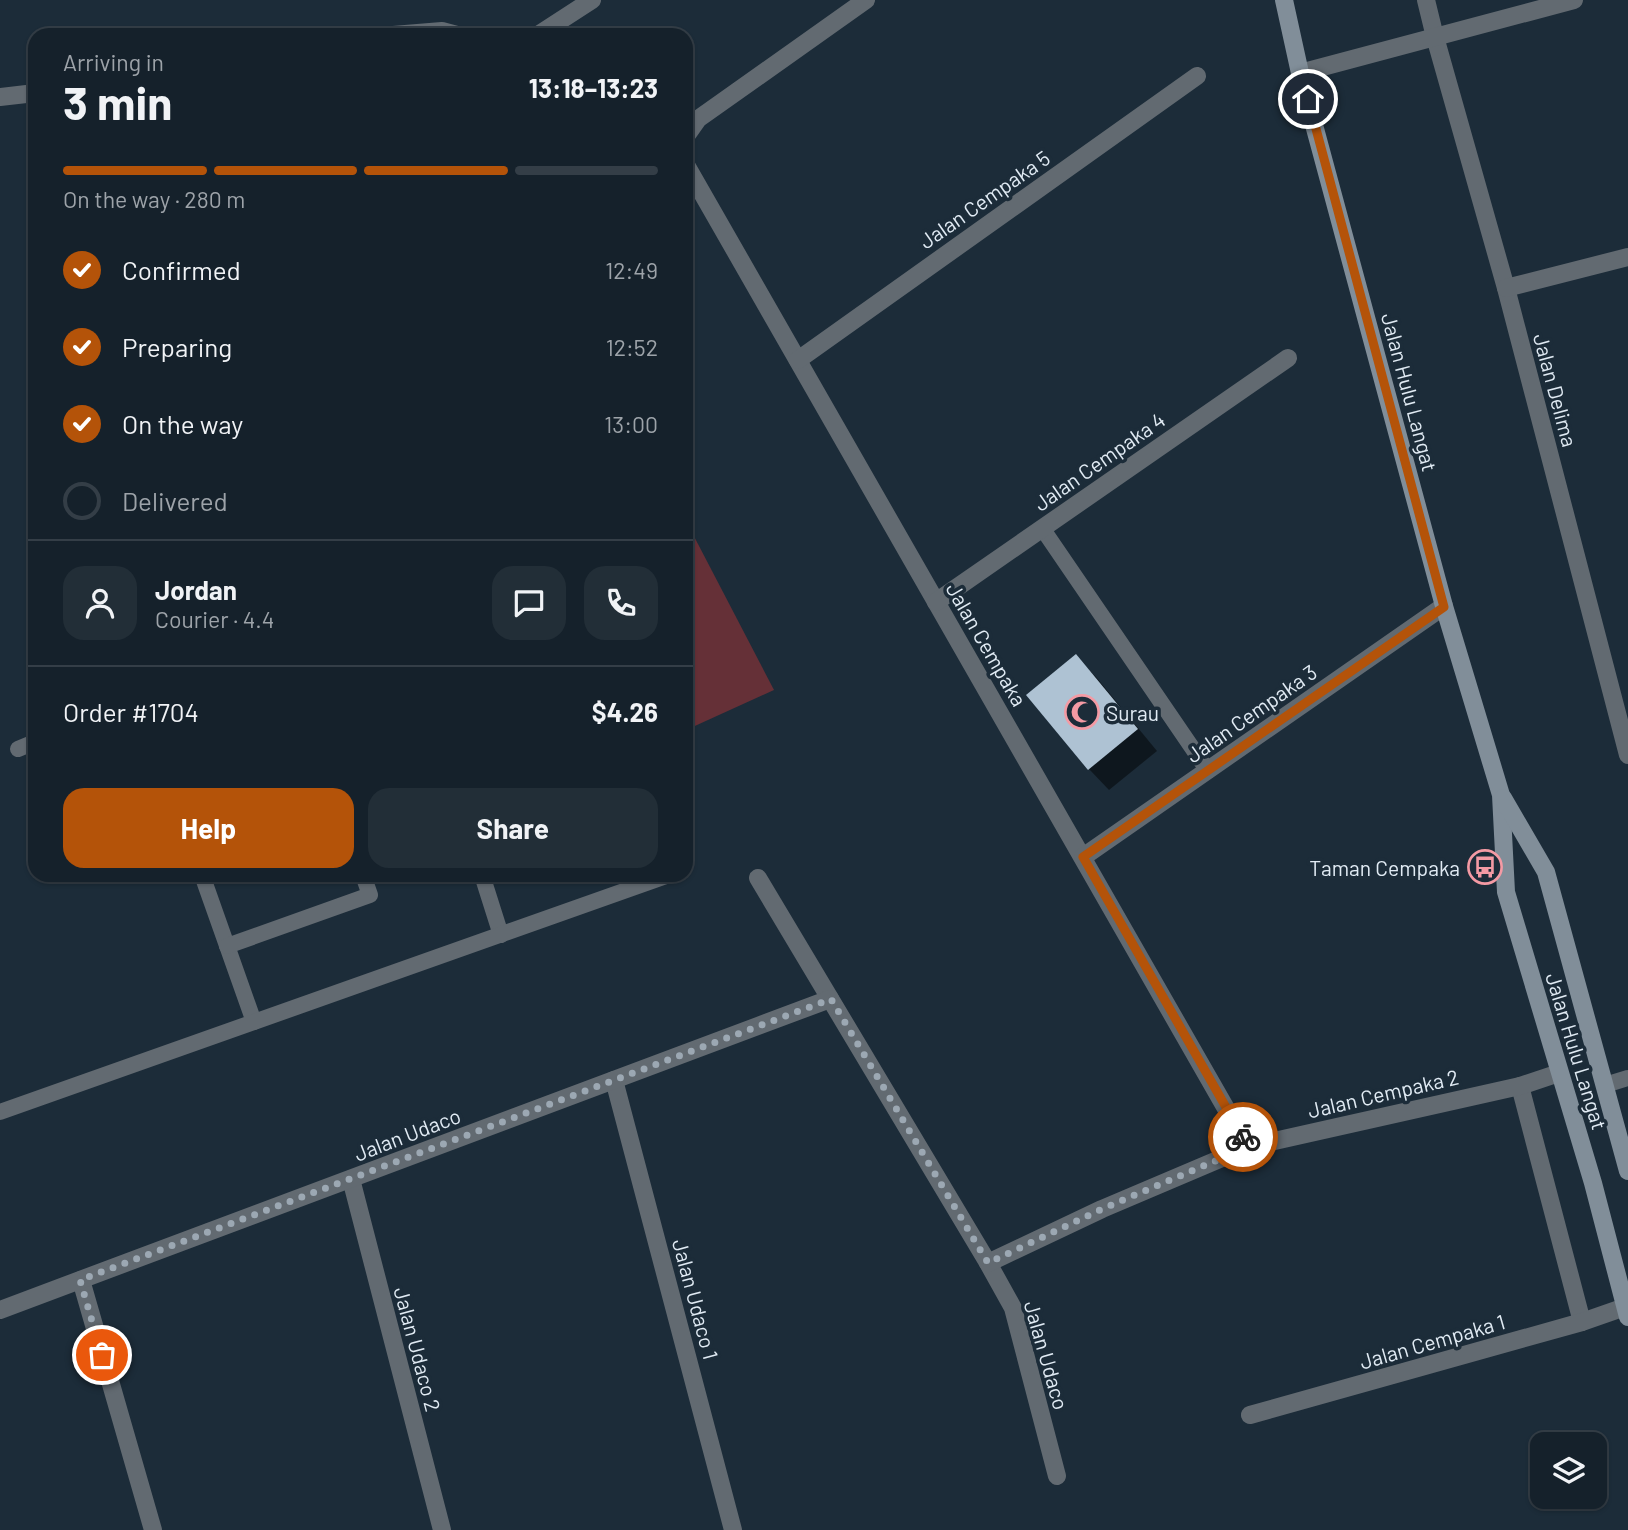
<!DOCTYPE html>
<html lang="en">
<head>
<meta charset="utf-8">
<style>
  :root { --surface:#15212b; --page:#222e37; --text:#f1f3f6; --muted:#9da3a9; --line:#343e47; --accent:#b45309 }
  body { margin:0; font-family:Barlow,sans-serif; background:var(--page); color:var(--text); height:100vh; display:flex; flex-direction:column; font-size:26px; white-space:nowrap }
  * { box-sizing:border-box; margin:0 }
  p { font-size:23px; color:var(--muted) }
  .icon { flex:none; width:38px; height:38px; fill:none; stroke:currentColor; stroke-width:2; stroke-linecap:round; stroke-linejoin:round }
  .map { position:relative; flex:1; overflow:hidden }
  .panel { position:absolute; left:28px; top:28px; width:665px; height:854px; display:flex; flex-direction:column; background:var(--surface); border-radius:21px; box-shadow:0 2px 5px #0004,0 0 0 2px var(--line) }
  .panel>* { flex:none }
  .fabs { position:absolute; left:1530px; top:1432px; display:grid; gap:14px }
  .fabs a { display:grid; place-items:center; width:77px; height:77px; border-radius:14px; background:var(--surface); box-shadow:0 2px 5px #0004,0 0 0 2px var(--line); font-size:35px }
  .pin { position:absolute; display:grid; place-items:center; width:60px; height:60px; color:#fff; margin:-30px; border:4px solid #fff; border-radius:50%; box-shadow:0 2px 7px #0007 }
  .courier { position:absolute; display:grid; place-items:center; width:70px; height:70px; margin:-35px; border:5px solid #b45309; border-radius:50%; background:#fff; color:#222; box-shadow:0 2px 9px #0007 }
  .head em { font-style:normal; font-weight:700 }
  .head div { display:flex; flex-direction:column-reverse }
  .head { display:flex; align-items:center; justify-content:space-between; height:119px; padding:0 35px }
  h1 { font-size:46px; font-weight:700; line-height:52px }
  .bar { display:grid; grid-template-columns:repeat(4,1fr); gap:10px 7px; align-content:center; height:84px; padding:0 35px }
  .bar i { height:9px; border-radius:5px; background:var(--line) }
  .bar .active { background:var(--accent) }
  .bar p { grid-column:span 4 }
  .line { display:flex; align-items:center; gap:18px; padding:0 35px; border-top:2px solid var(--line) }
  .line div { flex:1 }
  .round { display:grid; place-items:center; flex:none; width:74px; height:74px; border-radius:21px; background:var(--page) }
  ol { padding:0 35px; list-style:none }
  li { display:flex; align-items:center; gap:21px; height:77px }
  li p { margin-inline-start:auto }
  li .icon { padding:7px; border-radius:50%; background:var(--accent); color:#fff; stroke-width:4 }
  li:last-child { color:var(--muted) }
  li i { width:38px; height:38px; border:4px solid var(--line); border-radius:50% }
  .cta { display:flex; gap:14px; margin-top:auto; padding:14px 35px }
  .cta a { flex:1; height:80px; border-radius:21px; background:var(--accent); color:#fff; font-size:28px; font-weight:700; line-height:80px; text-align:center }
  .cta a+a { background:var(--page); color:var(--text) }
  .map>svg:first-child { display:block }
  .green { fill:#653037 }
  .shadow { fill:#0007 }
  .building { fill:#aec2d3 }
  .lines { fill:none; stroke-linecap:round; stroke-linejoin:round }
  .lane { stroke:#626a71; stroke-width:16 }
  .street { stroke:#626a71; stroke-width:18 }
  .secondary { stroke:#818e99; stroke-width:18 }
  .done { stroke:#9ca8b3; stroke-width:7; stroke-dasharray:0 12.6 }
  .route { stroke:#b45309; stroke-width:9 }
  .labels { text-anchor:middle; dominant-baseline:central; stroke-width:7; stroke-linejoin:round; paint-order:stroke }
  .street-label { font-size:21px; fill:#e1ebf4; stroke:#1c2c39 }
  .poi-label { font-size:21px; fill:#e1ebf4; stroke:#1c2c39; text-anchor:start }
</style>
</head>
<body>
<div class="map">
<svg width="1628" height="1530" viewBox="0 0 1628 1530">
  <rect width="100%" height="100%" fill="#1c2c39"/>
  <!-- green -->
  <path class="green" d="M686,521L774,690L686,730Z"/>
  <!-- shadow -->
  <path class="shadow" d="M1076,657L1096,677L1157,751L1109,790L1089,769L1029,696Z"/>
  <!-- building -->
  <path class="building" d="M1076,654L1138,729L1088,770L1026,695Z"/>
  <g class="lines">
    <!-- lane -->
    <g class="lane">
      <path d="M1042,528L1208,771"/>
      <path d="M18,749L35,742"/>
      <path d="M202,875L254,1022"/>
      <path d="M482,875L501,935"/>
      <path d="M227,946L370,895L363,875"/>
      <path d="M1605,1085L1628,1078"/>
      <path d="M0,1112L669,875"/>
    </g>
    <!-- street -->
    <g class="street">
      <path d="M1426,0L1435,37L1506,288L1628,755"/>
      <path d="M393,35L442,31L457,35"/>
      <path d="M538,35L592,0"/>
      <path d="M1300,73L1574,0"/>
      <path d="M0,97L35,93"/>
      <path d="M686,136L698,119L866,0"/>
      <path d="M686,165L1248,1147"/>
      <path d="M1506,288L1628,257"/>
      <path d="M798,360L1197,76"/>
      <path d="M936,602L1288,358"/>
      <path d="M1083,857L1444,606"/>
      <path d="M758,878L988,1263L1013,1308L1057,1476"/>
      <path d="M614,1080L733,1530"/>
      <path d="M1520,1086L1582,1322"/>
      <path d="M351,1179L442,1530"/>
      <path d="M988,1263L1102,1209L1248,1147L1520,1086L1559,1073"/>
      <path d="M81,1280L153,1530"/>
      <path d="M0,1310L830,999"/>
      <path d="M1250,1415L1582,1322L1625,1307"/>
    </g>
    <!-- secondary -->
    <g class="secondary">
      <path d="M1284,0L1300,73L1444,606L1501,795L1506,892L1593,1183L1628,1317"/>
      <path d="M1503,798L1546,872L1628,1171"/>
    </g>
  </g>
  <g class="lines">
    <!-- done -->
    <path class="done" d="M102,1355L80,1280L831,999L988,1263L1102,1209L1248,1147L1243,1137"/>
    <!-- route -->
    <path class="route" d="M1243,1137L1083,857L1444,607L1308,99"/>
  </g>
  <!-- icons -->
  <defs>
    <g id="mosque-ring" transform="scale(1.75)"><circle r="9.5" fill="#1c2c39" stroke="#f49aa4" stroke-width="1.5"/><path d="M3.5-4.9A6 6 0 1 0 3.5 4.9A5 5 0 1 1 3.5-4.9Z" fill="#f49aa4"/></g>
    <g id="bus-ring" transform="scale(1.75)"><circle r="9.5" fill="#1c2c39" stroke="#f49aa4" stroke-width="1.5"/><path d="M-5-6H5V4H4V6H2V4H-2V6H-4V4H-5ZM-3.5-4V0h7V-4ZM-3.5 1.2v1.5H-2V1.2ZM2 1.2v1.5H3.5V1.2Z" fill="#f49aa4"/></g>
  </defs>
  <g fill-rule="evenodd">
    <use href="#mosque-ring" x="1082" y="712"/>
    <use href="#bus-ring" x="1485" y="867"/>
  </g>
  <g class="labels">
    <!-- street labels -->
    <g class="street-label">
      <text transform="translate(984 199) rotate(-35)">Jalan Cempaka 5</text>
      <text transform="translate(1556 390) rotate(75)">Jalan Delima</text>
      <text transform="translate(1410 392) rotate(75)">Jalan Hulu Langat</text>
      <text transform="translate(1099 461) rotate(-35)">Jalan Cempaka 4</text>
      <text transform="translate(987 644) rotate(60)">Jalan Cempaka</text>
      <text transform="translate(1251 713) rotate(-35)">Jalan Cempaka 3</text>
      <text transform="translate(1577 1051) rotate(73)">Jalan Hulu Langat</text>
      <text transform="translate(1383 1093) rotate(-13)">Jalan Cempaka 2</text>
      <text transform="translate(407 1134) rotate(-21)">Jalan Udaco</text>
      <text transform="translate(696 1299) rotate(75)">Jalan Udaco 1</text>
      <text transform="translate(1432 1341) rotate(-16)">Jalan Cempaka 1</text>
      <text transform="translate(418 1349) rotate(75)">Jalan Udaco 2</text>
      <text transform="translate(1047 1355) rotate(74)">Jalan Udaco</text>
    </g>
    <!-- poi labels -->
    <g class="poi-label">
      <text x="1106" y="712">Surau</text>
      <text x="1460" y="867" text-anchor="end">Taman Cempaka</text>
    </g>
  </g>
</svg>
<div class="fabs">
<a><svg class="icon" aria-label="layers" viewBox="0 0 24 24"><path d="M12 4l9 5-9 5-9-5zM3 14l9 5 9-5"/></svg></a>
</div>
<div class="pin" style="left:102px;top:1355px;background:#ea580c"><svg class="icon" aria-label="bag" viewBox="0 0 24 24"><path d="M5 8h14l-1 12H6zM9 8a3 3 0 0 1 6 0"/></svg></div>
<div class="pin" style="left:1308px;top:99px;background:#1f2937"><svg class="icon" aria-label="home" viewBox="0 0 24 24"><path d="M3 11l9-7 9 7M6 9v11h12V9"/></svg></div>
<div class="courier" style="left:1243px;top:1137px"><svg class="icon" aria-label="bike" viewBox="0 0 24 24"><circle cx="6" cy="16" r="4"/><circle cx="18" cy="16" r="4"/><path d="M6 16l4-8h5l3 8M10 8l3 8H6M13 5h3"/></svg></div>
<section class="panel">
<div class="head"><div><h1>3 min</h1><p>Arriving in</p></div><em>13:18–13:23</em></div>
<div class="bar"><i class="active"></i><i class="active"></i><i class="active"></i><i></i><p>On the way · 280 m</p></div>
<ol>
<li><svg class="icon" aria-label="check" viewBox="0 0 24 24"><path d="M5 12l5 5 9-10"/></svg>Confirmed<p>12:49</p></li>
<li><svg class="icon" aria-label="check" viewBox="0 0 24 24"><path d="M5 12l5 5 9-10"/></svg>Preparing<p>12:52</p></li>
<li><svg class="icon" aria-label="check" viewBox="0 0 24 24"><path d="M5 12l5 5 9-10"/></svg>On the way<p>13:00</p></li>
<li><i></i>Delivered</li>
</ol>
<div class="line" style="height:126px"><a class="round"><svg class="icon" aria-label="person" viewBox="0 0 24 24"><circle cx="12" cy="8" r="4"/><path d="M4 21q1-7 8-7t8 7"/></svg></a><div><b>Jordan</b><p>Courier · 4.4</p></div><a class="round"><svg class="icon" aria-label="chat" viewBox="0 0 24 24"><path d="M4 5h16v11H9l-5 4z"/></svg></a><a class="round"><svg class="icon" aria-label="phone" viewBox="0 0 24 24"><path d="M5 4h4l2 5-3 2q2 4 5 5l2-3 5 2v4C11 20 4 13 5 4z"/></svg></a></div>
<div class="line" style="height:91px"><div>Order #1704</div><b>$4.26</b></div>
<div class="cta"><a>Help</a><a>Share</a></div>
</section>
</div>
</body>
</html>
